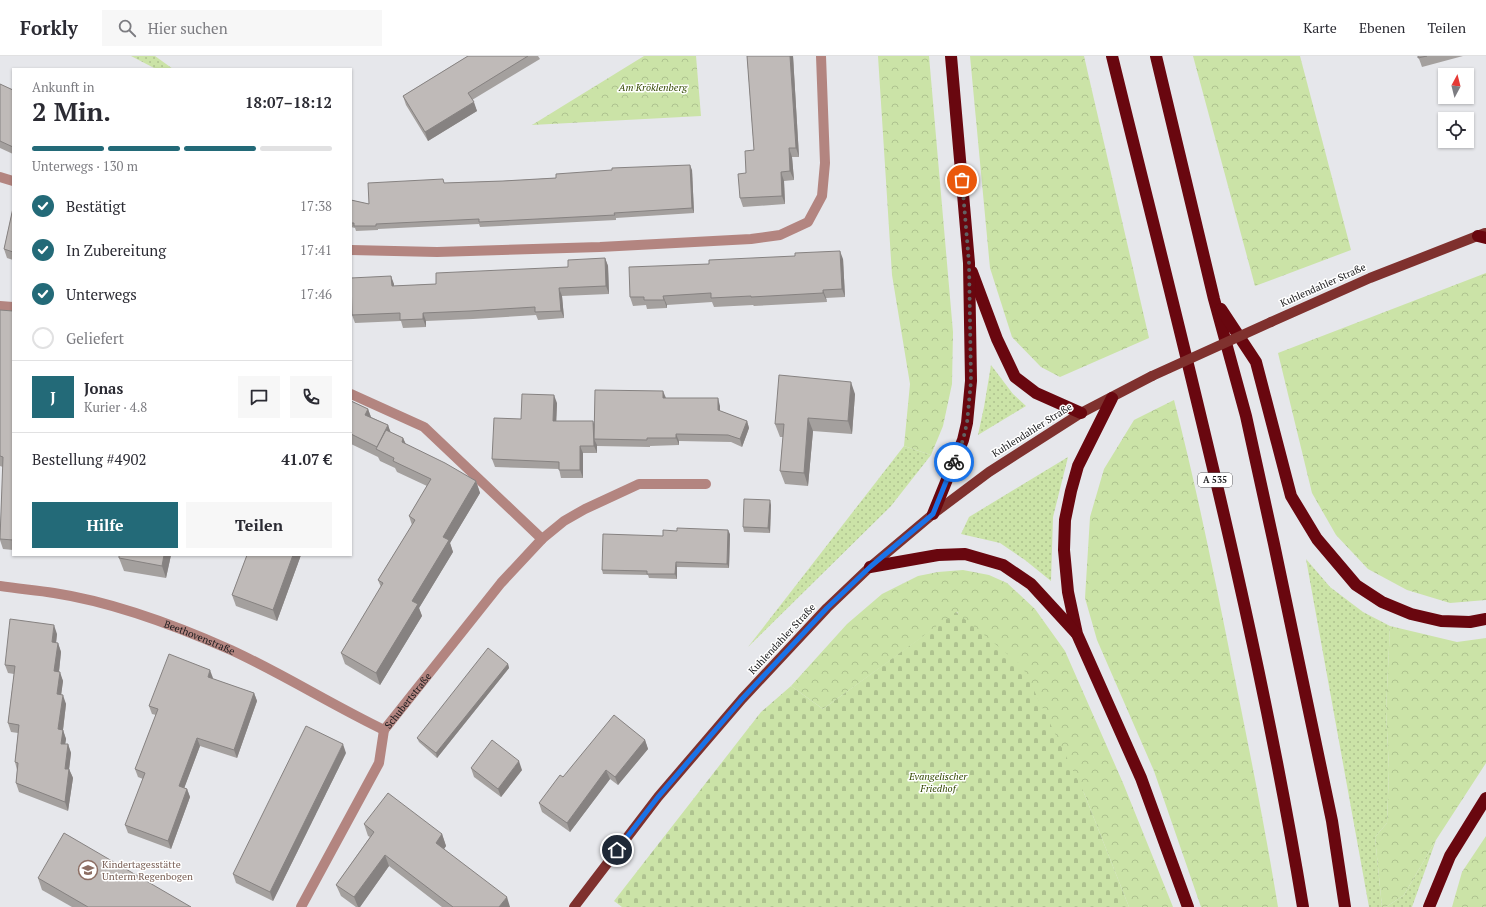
<!DOCTYPE html>
<html lang="de">
<head>
<meta charset="utf-8">
<style>
  :root { --surface:#fff; --page:#f7f7f7; --text:#2b2b33; --muted:#7c7c81; --line:#e1e1e2; --accent:#236a78 }
  body { margin:0; font-family:"PT Serif",serif; background:var(--page); color:var(--text); height:100vh; display:flex; flex-direction:column; font-size:15px; white-space:nowrap }
  * { box-sizing:border-box; margin:0 }
  p { font-size:13px; color:var(--muted) }
  .icon { flex:none; width:22px; height:22px; fill:none; stroke:currentColor; stroke-width:2; stroke-linecap:round; stroke-linejoin:round }
  .map { position:relative; flex:1; overflow:hidden }
  .sheet { position:absolute; left:12px; top:12px; width:340px; height:488px; display:flex; flex-direction:column; background:var(--surface); border-radius:0px; box-shadow:0 1px 3px #0004 }
  .sheet>* { flex:none }
  .needle { width:26px; rotate:7deg }
  .tools { position:absolute; left:1438px; top:12px; display:grid; gap:8px }
  .tools a { display:grid; place-items:center; width:36px; height:36px; border-radius:0px; background:var(--surface); box-shadow:0 1px 3px #0004; font-size:20px }
  .pin { position:absolute; display:grid; place-items:center; width:34px; height:34px; color:#fff; margin:-17px; border:2px solid #fff; border-radius:50%; box-shadow:0 1px 4px #0007 }
  .courier { position:absolute; display:grid; place-items:center; width:40px; height:40px; margin:-20px; border:3px solid #1a73e8; border-radius:50%; background:#fff; color:#222; box-shadow:0 1px 5px #0007 }
  .summary em { font-style:normal; font-weight:800 }
  .summary div { display:flex; flex-direction:column-reverse }
  .summary { display:flex; align-items:center; justify-content:space-between; height:68px; padding:0 20px }
  h1 { font-size:26px; font-weight:800; line-height:30px }
  .bar { display:grid; grid-template-columns:repeat(4,1fr); gap:6px 4px; align-content:center; height:48px; padding:0 20px }
  .bar i { height:5px; border-radius:3px; background:var(--line) }
  .bar .active { background:var(--accent) }
  .bar p { grid-column:span 4 }
  .line { display:flex; align-items:center; gap:10px; padding:0 20px; border-top:1px solid var(--line) }
  .line div { flex:1 }
  .round { display:grid; place-items:center; flex:none; width:42px; height:42px; border-radius:0px; background:var(--page) }
  ol { padding:0 20px; list-style:none }
  li { display:flex; align-items:center; gap:12px; height:44px }
  li p { margin-inline-start:auto }
  li .icon { padding:4px; border-radius:50%; background:var(--accent); color:#fff; stroke-width:4 }
  li:last-child { color:var(--muted) }
  li i { width:22px; height:22px; border:2px solid var(--line); border-radius:50% }
  .action { display:flex; gap:8px; margin-top:auto; padding:8px 20px }
  .action a { flex:1; height:46px; border-radius:0px; background:var(--accent); color:#fff; font-size:16px; font-weight:800; line-height:46px; text-align:center }
  .action a+a { background:var(--page); color:var(--text) }
  header { display:flex; align-items:center; gap:24px; box-sizing:border-box; height:56px; padding:0 20px; background:var(--surface); border-bottom:1px solid var(--line) }
  header strong { font-size:19px }
  nav { display:flex; gap:22px; margin-inline-start:auto; font-size:14px }
  .search { width:280px; height:36px; background:var(--page); display:flex; align-items:center; gap:10px; box-sizing:border-box; padding:0 14px; border-radius:0px; color:var(--muted); font-size:15px }
  .map>svg:first-child { display:block }
  .grass { fill:url(#grass-dots) }
  .forest { fill:url(#forest-crowns) }
  .cemetery { fill:url(#cemetery-stones) }
  .lines { fill:none; stroke-linecap:round; stroke-linejoin:round }
  .minor { stroke:#b38580; stroke-width:10 }
  .major { stroke:#7f312e; stroke-width:10 }
  .highway { stroke:#69070f; stroke-width:12 }
  .major-bridge { stroke:#7f312e; stroke-width:10 }
  .wall { fill:#a4a09e }
  .shaded-wall { fill:#868281 }
  .building { fill:#bfbab8; stroke:#868281 }
  .done { stroke:#616264; stroke-width:4; stroke-dasharray:0 7.2 }
  .route { stroke:#1a73e8; stroke-width:5 }
  .labels { text-anchor:middle; dominant-baseline:central; stroke-width:3; stroke-linejoin:round; paint-order:stroke }
  .shield { fill:#fff; stroke:#5f5f60; stroke-width:1 }
  .shield-label { font-size:9px; font-weight:bold; fill:#1a1a1c }
  .park-label { font-size:10px; font-style:italic; fill:#334800; stroke:#fff }
  .street-label { font-size:10px; fill:#1a1a1c; stroke:#fff }
  .education-label { font-size:10px; fill:#785e54; stroke:#fff; text-anchor:start }
</style>
</head>
<body>
<header>
<strong>Forkly</strong>
<div class="search"><svg class="icon" aria-label="search" viewBox="0 0 24 24"><circle cx="10" cy="10" r="6"/><path d="M15 15l6 6"/></svg>Hier suchen</div>
<nav><a>Karte</a><a>Ebenen</a><a>Teilen</a></nav>
</header>
<div class="map">
<svg width="1486" height="851" viewBox="0 0 1486 851">
  <defs>
    <pattern id="grass-dots" width="8" height="8" patternUnits="userSpaceOnUse"><rect width="8" height="8" fill="#cbe3a7"/><path d="M2 2h.1M6 6h.1" fill="none" stroke="#aec28f" stroke-width="1.8" stroke-linecap="round"/></pattern>
    <pattern id="forest-crowns" width="20" height="18" patternUnits="userSpaceOnUse"><rect width="20" height="18" fill="#cbe3a7"/><path d="M2 6a3 3 0 1 1 6 0M12 15a3 3 0 1 1 6 0" fill="none" stroke="#aec28f"/></pattern>
    <pattern id="cemetery-stones" width="16" height="16" patternUnits="userSpaceOnUse"><rect width="16" height="16" fill="#cbe3a7"/><path d="M2 7V4a2 2 0 0 1 4 0v3zM10 15v-3a2 2 0 0 1 4 0v3z" fill="#aec28f"/></pattern>
  </defs>
  <rect width="100%" height="100%" fill="#e6e7eb"/>
  <!-- grass -->
  <g class="grass">
    <path d="M131,0H155L173,13H156Z"/>
    <path d="M991,309L1013,338L1026,350L978,379L984,351Z"/>
    <path d="M904,390L931,399L891,450L748,591Z"/>
    <path d="M1068,401L1053,461L1051,525L1025,504L1000,487L961,478L969,461Z"/>
    <path d="M1306,503L1330,531L1363,556L1390,570L1386,655L1389,713L1387,767L1375,781L1382,851H1369Z"/>
    <path d="M1436,784L1412,851H1386L1404,839Z"/>
  </g>
  <!-- forest -->
  <g class="forest">
    <path d="M644,0H696L701,60L532,69Z"/>
    <path d="M878,0H929L953,276L952,328L943,370L931,399L904,390L910,328L892,219Z"/>
    <path d="M970,0H1084L1149,282L1060,321L1041,311L1012,281L990,212Z"/>
    <path d="M1193,0H1300L1351,194L1255,230Z"/>
    <path d="M1486,217V544L1450,547L1407,534L1368,513L1336,479L1312,437L1278,297Z"/>
    <path d="M1174,344C1197,433 1215,523 1233,613C1249,692 1265,771 1278,851H1201L1154,715L1097,584L1085,542L1090,461L1104,413L1134,364Z"/>
    <path d="M963,514L989,519L1007,527L1035,553L1065,595L1123,727L1173,851H1129L1084,737L957,556L823,653L791,630L847,568L882,538L918,520L938,516Z"/>
    <path d="M1390,570L1457,586L1486,582V707L1436,784L1404,839L1386,851H1382L1375,781L1387,767L1389,713L1386,655Z"/>
    <path d="M1486,780V851H1452L1462,816Z"/>
  </g>
  <!-- cemetery -->
  <path class="cemetery" d="M956,556L1022,610L1084,737L1129,851H622L614,845L761,656L791,630L823,653Z"/>
  <g class="lines">
    <!-- minor -->
    <g class="minor">
      <path d="M0,121L13,125"/>
      <path d="M351,194L437,196L600,191L751,183L780,179L808,166L822,140L825,107L821,0"/>
      <path d="M0,250L13,251"/>
      <path d="M351,338L424,371L542,483"/>
      <path id="s1" d="M0,530C18,533 36,534 54,537C113,546 177,570 231,594C283,618 332,649 384,674"/>
      <path id="s2" d="M301,851L379,707L384,674L501,527L542,483L564,465L585,453L639,428H706"/>
    </g>
    <!-- major -->
    <g class="major">
      <path d="M1271,266L1370,222L1485,177"/>
      <path d="M574,851L658,741L742,643L827,552L870,511L933,458L989,416L1081,357L1152,320"/>
    </g>
    <!-- highway -->
    <g class="highway">
      <path d="M1112,0C1181,282 1256,564 1303,851"/>
      <path d="M1156,0L1214,243L1246,360L1274,488L1332,765L1345,851"/>
      <path d="M1478,180L1486,182"/>
      <path d="M972,216L997,283L1015,321L1036,337L1081,357"/>
      <path d="M1221,253L1256,306L1291,440L1317,483L1356,529L1382,546L1411,558L1441,565L1470,566L1486,563"/>
      <path d="M1112,342L1078,410L1071,435L1065,464L1064,494L1068,536L1077,578L1141,722L1188,851"/>
      <path d="M933,458L963,384L967,367L971,325L969,207L951,0"/>
      <path d="M870,511L938,499L965,498L1003,509L1031,528L1076,577"/>
      <path d="M1429,851L1450,800L1486,742"/>
    </g>
    <!-- major-bridge -->
    <path class="major-bridge" d="M1152,320L1271,266"/>
  </g>
  <!-- wall -->
  <g class="wall">
    <path d="M468,0H538L540,3L472,44L477,55L428,85L406,49L403,40Z"/>
    <path d="M747,0H793L799,101H792L794,124L784,125L785,148L743,151L740,142L746,117L754,94Z"/>
    <path d="M1418,0H1463L1422,11Z"/>
    <path d="M0,28L13,34V98L0,92Z"/>
    <path d="M692,114L694,157L616,162V164L480,171L479,168L378,173V174L356,175L355,172L351,171V144L369,148L445,127L503,125Z"/>
    <path d="M13,152V204L7,202L4,193Z"/>
    <path d="M605,202L608,210L609,238L562,240L564,262L538,264L536,259L473,263L426,265V271L403,272L401,265L355,267L352,259L391,220L394,230L436,228L568,211Z"/>
    <path d="M843,203L845,241L826,242L827,246L754,250L753,249L714,251L712,246L667,249V252L647,253L646,249L633,250L630,241Z"/>
    <path d="M0,254L13,255V494L3,493L0,484L3,411L0,410Z"/>
    <path d="M855,338L852,378L813,375L808,430L785,428L780,415L783,381H780L775,368Z"/>
    <path d="M666,342L720,350V355L747,365L749,372L742,391L731,386L679,385V389L650,390V391L597,390V389V397H583V422H561L559,413L495,411L492,403L521,363L557,347L556,365L594,368Z"/>
    <path d="M351,345L368,353L371,361L388,369L390,376L403,382L406,388L476,425L480,437L450,487L453,496L419,552L422,560L380,629L345,608L341,597L381,531L378,524L412,469L409,460L427,430L397,416L395,412L380,405L378,401L351,388Z"/>
    <path d="M771,449L770,477L744,476L743,471Z"/>
    <path d="M730,478L729,512L677,511V523L649,522L648,519L603,518L602,514L663,480Z"/>
    <path d="M171,499L166,522L124,515L119,502Z"/>
    <path d="M247,499H301L277,565L236,550L232,539Z"/>
    <path d="M57,578L56,587H58L61,596L59,616L63,625L61,639L66,648L63,674L66,683L65,688H68L71,697L69,713L73,722L68,755L19,736L16,727L17,714L15,706L18,677L11,676L8,667L14,618L8,617L5,609Z"/>
    <path d="M508,608L509,612L437,702L419,686L417,682Z"/>
    <path d="M213,622V623L254,637L257,645L237,702L200,690L184,732L187,733L190,741L171,793L128,777L125,769L143,723L138,721L135,713L156,659L152,658L149,650Z"/>
    <path d="M645,684L648,693L618,729L610,723L570,776L542,756L539,747L563,721Z"/>
    <path d="M346,697L273,845L236,827L233,818Z"/>
    <path d="M471,712L522,714L501,741L474,721Z"/>
    <path d="M364,768L442,778L446,790L444,793L510,851H442L389,810L360,851H356L341,840L336,829L370,781L368,780Z"/>
    <path d="M38,822L191,851H72L42,834Z"/>
  </g>
  <!-- shaded-wall -->
  <g class="shaded-wall">
    <path d="M790,0H793L799,101L796,92Z"/>
    <path d="M474,46L477,55L428,85L425,76Z"/>
    <path d="M789,92L792,101L794,124L790,115Z"/>
    <path d="M690,109L692,114L694,157L692,152Z"/>
    <path d="M781,116L784,125L785,148L782,140Z"/>
    <path d="M840,195L843,203L845,241L842,233Z"/>
    <path d="M605,202L608,210L609,238L606,230Z"/>
    <path d="M391,220L394,228V238L392,230Z"/>
    <path d="M559,232L562,240L564,262L561,255Z"/>
    <path d="M823,234L826,242L827,246L823,237Z"/>
    <path d="M663,240L667,249V252L664,244Z"/>
    <path d="M423,257L426,265V271L423,263Z"/>
    <path d="M851,326L855,338L852,378L848,365Z"/>
    <path d="M663,335L666,342H663Z"/>
    <path d="M554,339L557,347L556,373L553,365Z"/>
    <path d="M718,342L720,350V361L718,354Z"/>
    <path d="M368,353L372,364L365,359Z"/>
    <path d="M808,362L813,375L808,430L804,417Z"/>
    <path d="M593,365L596,373L594,383L597,389V397L594,390Z"/>
    <path d="M747,365L749,372L742,391L740,383Z"/>
    <path d="M388,369L392,380L377,391Z"/>
    <path d="M676,378L679,385V389L676,382Z"/>
    <path d="M403,382L408,394L402,386Z"/>
    <path d="M580,390L583,397V422L580,414Z"/>
    <path d="M476,425L480,437L450,487L453,496L419,552L422,560L380,629L376,617L412,545L443,481Z"/>
    <path d="M770,444L771,449L770,477L768,472Z"/>
    <path d="M728,474L730,478L729,512L727,508Z"/>
    <path d="M164,499H171L166,522L162,510Z"/>
    <path d="M293,499H301L277,565L273,554Z"/>
    <path d="M676,506L677,511V523L675,518Z"/>
    <path d="M54,569L57,578L55,595L52,586Z"/>
    <path d="M58,587L61,596L58,624L54,615Z"/>
    <path d="M508,608L509,612L437,702L436,697Z"/>
    <path d="M210,614L213,622L211,630L208,621Z"/>
    <path d="M60,616L63,625L60,647L57,638Z"/>
    <path d="M254,637L257,645L237,702L234,694Z"/>
    <path d="M63,639L66,648L62,682L58,673Z"/>
    <path d="M63,674L66,683L64,696L61,688Z"/>
    <path d="M197,682L200,690L182,738L179,730Z"/>
    <path d="M645,684L648,693L618,729L615,721Z"/>
    <path d="M68,688L71,697L68,722L65,713Z"/>
    <path d="M343,688L346,697L273,845L270,836Z"/>
    <path d="M519,705L522,714L501,741L498,733Z"/>
    <path d="M69,713L73,722L68,755L65,746Z"/>
    <path d="M606,714L610,723L570,776L567,767Z"/>
    <path d="M187,733L190,741L171,793L168,785Z"/>
    <path d="M442,778L446,790L440,799L436,787Z"/>
    <path d="M385,799L389,810L360,851H358L354,841Z"/>
    <path d="M507,841L510,851H499Z"/>
  </g>
  <!-- building -->
  <g class="building">
    <path d="M468,0H528L468,37L474,46L425,76L403,40Z"/>
    <path d="M747,0H790L796,92H789L790,115L781,116L782,140L740,142L738,118L746,117L745,95L754,94Z"/>
    <path d="M1418,0H1427L1418,2Z"/>
    <path d="M0,28L13,34V91L0,85Z"/>
    <path d="M690,109L692,152L614,157L615,159L479,166V163L376,168V170H354V167H351V144L369,148L368,127L443,123L444,127L503,125L556,122V118L612,114V112Z"/>
    <path d="M13,152V196L4,193Z"/>
    <path d="M840,195L842,233L823,234V237L751,241V240L711,242V237L663,240L664,244H644V241H630L629,211L709,208V204L795,200V197Z"/>
    <path d="M605,202L606,230L559,232L561,255L535,256V251L470,255L423,257V263L400,264V257L352,259L351,222L391,220L392,230L436,228V217L568,211V204Z"/>
    <path d="M0,254L13,255V484L0,483L3,401L0,400Z"/>
    <path d="M779,319L851,326L848,365L808,362L804,417L780,415L784,368H775Z"/>
    <path d="M595,334L663,335V342H718V354L747,365L740,383L728,379L676,378V382H647V384L594,383Z"/>
    <path d="M522,338L554,339L553,365H593L594,390H580V414H559V406L492,403L494,362L521,363Z"/>
    <path d="M351,345L368,353L365,359L388,369L377,391L351,378Z"/>
    <path d="M386,374L403,382L402,386L445,407L476,425L443,481L449,484L412,545L418,548L376,617L341,597L383,527L378,524L415,464L409,460L431,423L393,405L394,402L376,393Z"/>
    <path d="M744,443L770,444L768,472L743,471Z"/>
    <path d="M677,472L728,474L727,508L676,506L675,518H647V515L602,514L603,478L663,480V474L677,475Z"/>
    <path d="M119,499H164L162,510L119,502Z"/>
    <path d="M247,499H293L273,554L232,539Z"/>
    <path d="M10,563L54,569L52,586L58,587L54,615L60,616L57,638L63,639L58,673L63,674L61,688H68L65,713H69L65,746L16,727L18,707L15,706L19,669L8,667L15,610L5,609Z"/>
    <path d="M488,592L508,608L436,697L417,682Z"/>
    <path d="M169,598L210,614L208,621L254,637L234,694L197,682L179,730L187,733L168,785L125,769L145,717L135,713L158,653L149,650Z"/>
    <path d="M614,659L645,684L615,721L606,714L567,767L539,747L560,719L563,721Z"/>
    <path d="M306,670L343,688L270,836L233,818Z"/>
    <path d="M492,684L519,705L498,733L471,712Z"/>
    <path d="M388,737L442,778L436,787L507,841L499,851H453L385,799L354,841L336,829L374,776L364,768Z"/>
    <path d="M64,777L191,851H88L38,822Z"/>
  </g>
  <g class="lines">
    <!-- done -->
    <path class="done" d="M954,406L963,384L967,367L971,325L969,207L962,124"/>
    <!-- route -->
    <path class="route" d="M617,794L658,741L742,643L827,552L870,511L933,458L954,406"/>
  </g>
  <!-- icons -->
  <defs>
    <g id="school-ring" transform="scale(1)"><circle r="9.5" fill="#fff" stroke="#8d6e63" stroke-width="1.5"/><path d="M0-5L7-2L0 1L-7-2ZM-4 1L0 2.5L4 1V4Q0 6-4 4Z" fill="#8d6e63"/></g>
  </defs>
  <g fill-rule="evenodd">
    <use href="#school-ring" x="88" y="814"/>
  </g>
  <g class="labels">
    <!-- shield labels -->
    <rect class="shield" x="1198" y="417" width="34" height="14" rx="3"/>
    <g class="shield-label">
      <text x="1215" y="424">A 535</text>
    </g>
    <!-- park labels -->
    <g class="park-label">
      <text x="653" y="31">Am Kröklenberg</text>
      <text x="938" y="720">Evangelischer<tspan x="938" dy="12">Friedhof</tspan></text>
    </g>
    <!-- street labels -->
    <g class="street-label">
      <text transform="translate(1323 229) rotate(-24)">Kuhlendahler Straße</text>
      <text transform="translate(1032 374) rotate(-32)">Kuhlendahler Straße</text>
      <text stroke="none"><textPath href="#s1" startOffset="207">Beethovenstraße</textPath></text>
      <text transform="translate(782 583) rotate(-47)">Kuhlendahler Straße</text>
      <text stroke="none"><textPath href="#s2" startOffset="235">Schubertstraße</textPath></text>
    </g>
    <!-- education labels -->
    <g class="education-label">
      <text x="102" y="808">Kindertagesstätte<tspan x="102" dy="12">Unterm Regenbogen</tspan></text>
    </g>
  </g>
</svg>
<div class="tools">
<a><svg class="needle" viewBox="-14 -14 28 28"><path d="M0-13l5 13h-10z" fill="#e53935"/><path d="M0 13l5-13h-10z" fill="#7c7c81"/></svg></a>
<a><svg class="icon" aria-label="locate" viewBox="0 0 24 24"><circle cx="12" cy="12" r="6"/><path d="M12 2v4M12 18v4M2 12h4M18 12h4"/></svg></a>
</div>
<div class="pin" style="left:962px;top:124px;background:#ea580c"><svg class="icon" aria-label="bag" viewBox="0 0 24 24"><path d="M5 8h14l-1 12H6zM9 8a3 3 0 0 1 6 0"/></svg></div>
<div class="pin" style="left:617px;top:794px;background:#1f2937"><svg class="icon" aria-label="home" viewBox="0 0 24 24"><path d="M3 11l9-7 9 7M6 9v11h12V9"/></svg></div>
<div class="courier" style="left:954px;top:406px"><svg class="icon" aria-label="bike" viewBox="0 0 24 24"><circle cx="6" cy="16" r="4"/><circle cx="18" cy="16" r="4"/><path d="M6 16l4-8h5l3 8M10 8l3 8H6M13 5h3"/></svg></div>
<section class="sheet">
<div class="summary"><div><h1>2 Min.</h1><p>Ankunft in</p></div><em>18:07–18:12</em></div>
<div class="bar"><i class="active"></i><i class="active"></i><i class="active"></i><i></i><p>Unterwegs · 130 m</p></div>
<ol>
<li><svg class="icon" aria-label="check" viewBox="0 0 24 24"><path d="M5 12l5 5 9-10"/></svg>Bestätigt<p>17:38</p></li>
<li><svg class="icon" aria-label="check" viewBox="0 0 24 24"><path d="M5 12l5 5 9-10"/></svg>In Zubereitung<p>17:41</p></li>
<li><svg class="icon" aria-label="check" viewBox="0 0 24 24"><path d="M5 12l5 5 9-10"/></svg>Unterwegs<p>17:46</p></li>
<li><i></i>Geliefert</li>
</ol>
<div class="line" style="height:72px"><b class="round" style="background:var(--accent);color:#fff">J</b><div><b>Jonas</b><p>Kurier · 4.8</p></div><a class="round"><svg class="icon" aria-label="chat" viewBox="0 0 24 24"><path d="M4 5h16v11H9l-5 4z"/></svg></a><a class="round"><svg class="icon" aria-label="phone" viewBox="0 0 24 24"><path d="M5 4h4l2 5-3 2q2 4 5 5l2-3 5 2v4C11 20 4 13 5 4z"/></svg></a></div>
<div class="line" style="height:52px"><div>Bestellung #4902</div><b>41.07 €</b></div>
<div class="action"><a>Hilfe</a><a>Teilen</a></div>
</section>
</div>
</body>
</html>
